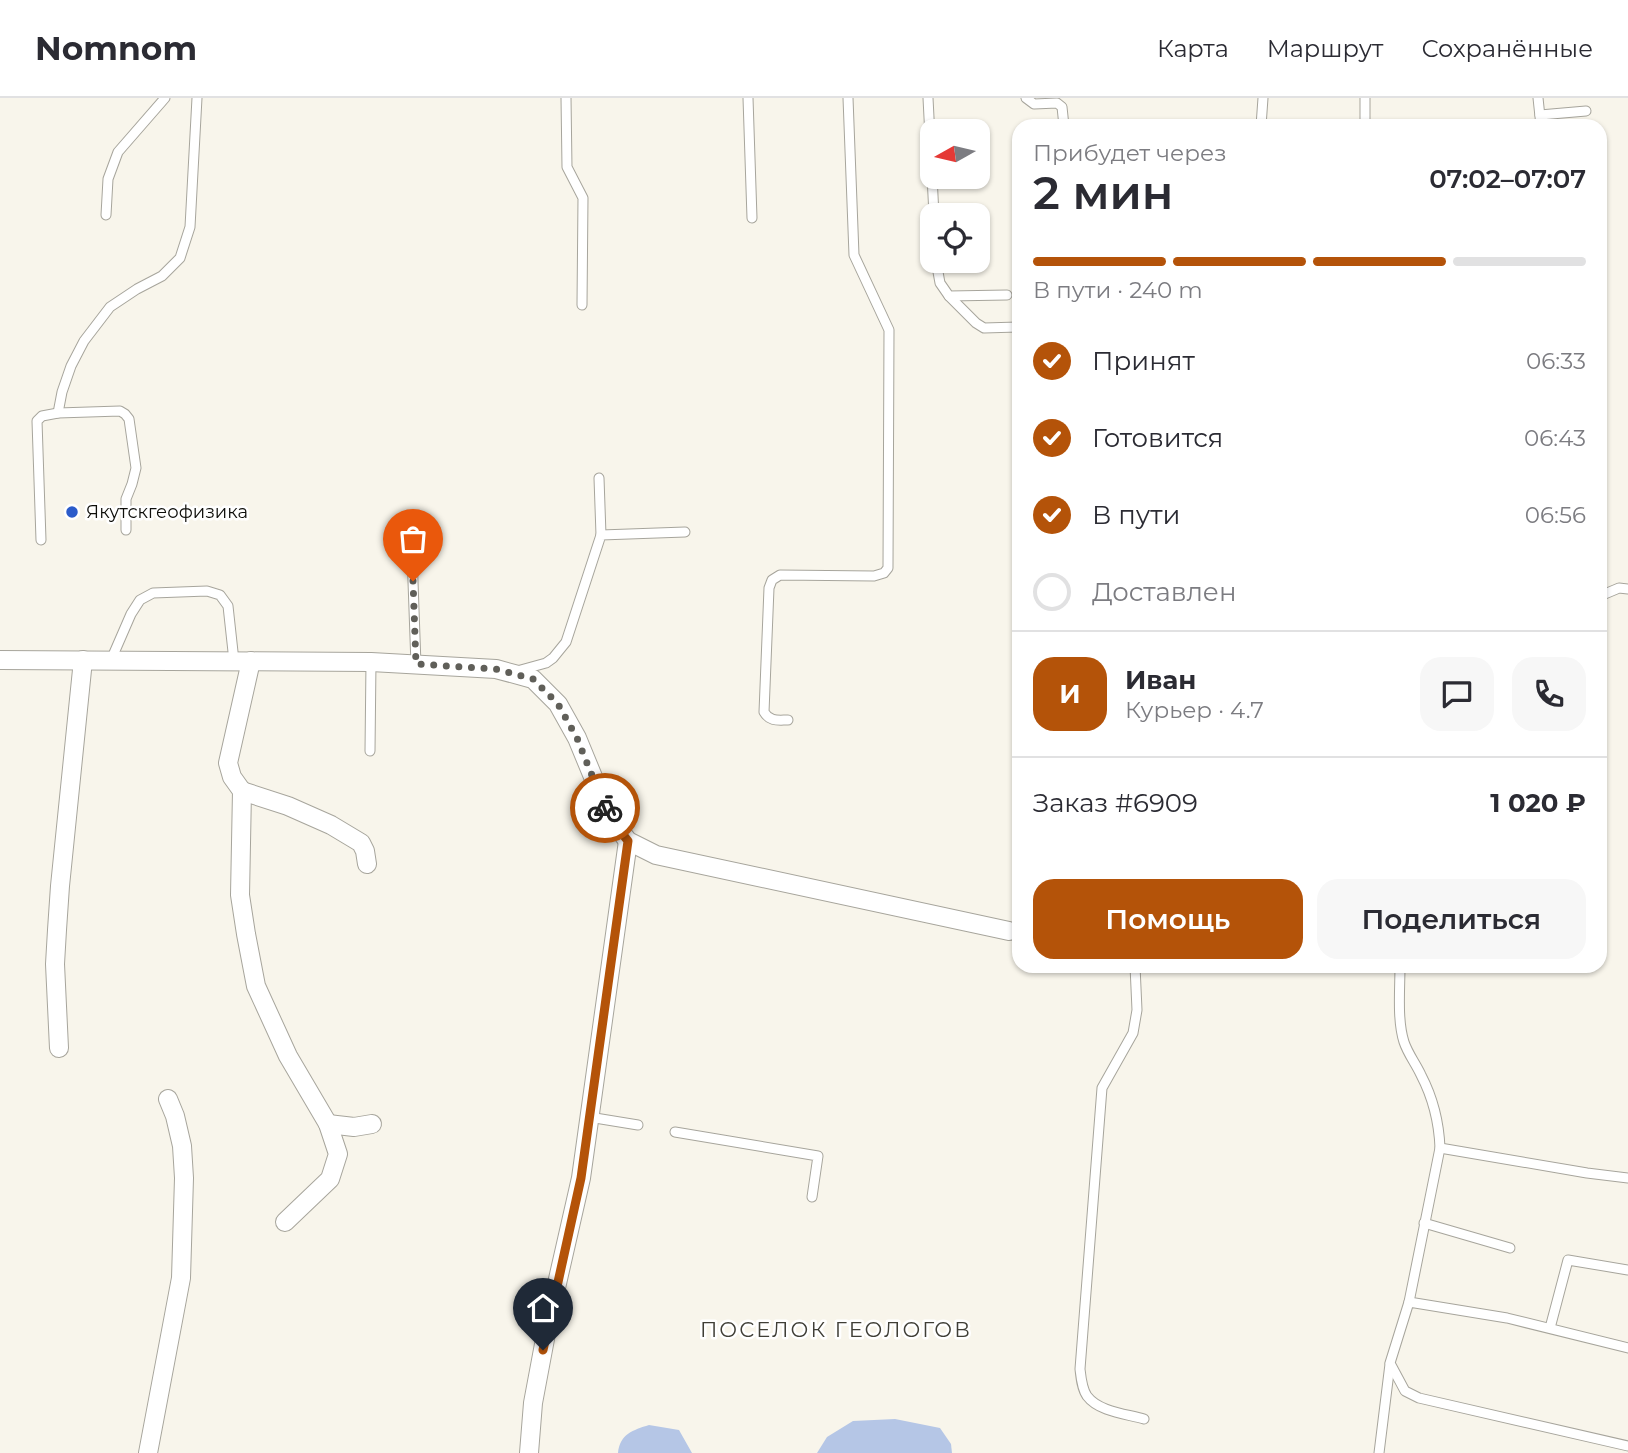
<!DOCTYPE html>
<html lang="ru">
<head>
<meta charset="utf-8">
<style>
  :root { --surface:#fff; --page:#f7f7f7; --text:#2b2b33; --muted:#7c7c81; --line:#e1e1e2; --accent:#b45309 }
  body { margin:0; font-family:Montserrat,sans-serif; background:var(--page); color:var(--text); height:100vh; display:flex; flex-direction:column; font-size:26px; white-space:nowrap }
  * { box-sizing:border-box; margin:0 }
  p { font-size:23px; color:var(--muted) }
  .icon { flex:none; width:38px; height:38px; fill:none; stroke:currentColor; stroke-width:2; stroke-linecap:round; stroke-linejoin:round }
  .map { position:relative; flex:1; overflow:hidden }
  .side { position:absolute; left:1012px; top:21px; width:595px; height:854px; display:flex; flex-direction:column; background:var(--surface); border-radius:21px; box-shadow:0 2px 5px #0004 }
  .side>* { flex:none }
  .needle { width:46px; rotate:262deg }
  .fabs { position:absolute; left:920px; top:21px; display:grid; gap:14px }
  .fabs a { display:grid; place-items:center; width:70px; height:70px; border-radius:14px; background:var(--surface); box-shadow:0 2px 5px #0004; font-size:35px }
  .pin { position:absolute; display:grid; place-items:center; width:60px; height:60px; color:#fff; margin:-72px -30px; border-radius:50% 50% 50% 0; rotate:-45deg; box-shadow:0 0 7px #0007 }
  .pin .icon { rotate:45deg }
  .courier { position:absolute; display:grid; place-items:center; width:70px; height:70px; margin:-35px; border:5px solid #b45309; border-radius:50%; background:#fff; color:#222; box-shadow:0 2px 9px #0007 }
  .summary em { font-style:normal; font-weight:600 }
  .summary div { display:flex; flex-direction:column-reverse }
  .summary { display:flex; align-items:center; justify-content:space-between; height:119px; padding:0 21px }
  h1 { font-size:46px; font-weight:600; line-height:52px }
  .bar { display:grid; grid-template-columns:repeat(4,1fr); gap:10px 7px; align-content:center; height:84px; padding:0 21px }
  .bar i { height:9px; border-radius:5px; background:var(--line) }
  .bar .on { background:var(--accent) }
  .bar p { grid-column:span 4 }
  .line { display:flex; align-items:center; gap:18px; padding:0 21px; border-top:2px solid var(--line) }
  .line div { flex:1 }
  .round { display:grid; place-items:center; flex:none; width:74px; height:74px; border-radius:21px; background:var(--page) }
  ol { padding:0 21px; list-style:none }
  li { display:flex; align-items:center; gap:21px; height:77px }
  li p { margin-inline-start:auto }
  li .icon { padding:7px; border-radius:50%; background:var(--accent); color:#fff; stroke-width:4 }
  li:last-child { color:var(--muted) }
  li i { width:38px; height:38px; border:4px solid var(--line); border-radius:50% }
  .button { display:flex; gap:14px; margin-top:auto; padding:14px 21px }
  .button a { flex:1; height:80px; border-radius:21px; background:var(--accent); color:#fff; font-size:28px; font-weight:600; line-height:80px; text-align:center }
  .button a+a { background:var(--page); color:var(--text) }
  header { display:flex; align-items:center; gap:42px; box-sizing:border-box; height:98px; padding:0 35px; background:var(--surface); border-bottom:2px solid var(--line) }
  header strong { font-size:33px }
  nav { display:flex; gap:38px; margin-inline-start:auto; font-size:24px }
  .map>svg:first-child { display:block }
  .water { fill:#b5c6e6 }
  .lines { fill:none; stroke-linecap:round; stroke-linejoin:round }
  .service-casing { stroke:#a7a59c; stroke-width:11 }
  .minor-casing { stroke:#a7a59c; stroke-width:20 }
  .service { stroke:#fff; stroke-width:9 }
  .minor { stroke:#fff; stroke-width:18 }
  .done { stroke:#605f59; stroke-width:7; stroke-dasharray:0 12.6 }
  .route { stroke:#b45309; stroke-width:9 }
  .poi-dot { fill:#2b5bca; stroke:#fff; stroke-width:2.5 }
  .labels { text-anchor:middle; dominant-baseline:central; stroke-width:5; stroke-linejoin:round; paint-order:stroke }
  .poi-label { font-size:18px; fill:#0e0e0a; stroke:#fff; text-anchor:start }
  .quarter-label { font-size:21px; letter-spacing:2px; fill:#3f3e36; stroke:#fff }
</style>
</head>
<body>
<header>
<strong>Nomnom</strong>
<nav><a>Карта</a><a>Маршрут</a><a>Сохранённые</a></nav>
</header>
<div class="map">
<svg width="1628" height="1355" viewBox="0 0 1628 1355">
  <rect width="100%" height="100%" fill="#f8f5eb"/>
  <!-- water -->
  <g class="water">
    <path d="M895,1321L940,1330L951,1346L952,1355H817L827,1339L853,1323Z"/>
    <path d="M649,1327L679,1332L692,1355H618C620,1336 633,1332 649,1327Z"/>
  </g>
  <g class="lines">
    <!-- service casing -->
    <g class="service-casing">
      <g id="service">
        <path d="M566,0L567,69L583,100L582,207"/>
        <path d="M748,0L752,120"/>
        <path d="M928,0L934,117"/>
        <path d="M1026,0L1034,6L1057,5L1062,9L1064,28"/>
        <path d="M1538,0L1541,28"/>
        <path d="M1540,17L1586,13"/>
        <path d="M1261,28L1263,0"/>
        <path d="M1365,28V0"/>
        <path d="M106,117L108,81L118,54L165,0"/>
        <path d="M936,163L940,185L949,198L1007,197"/>
        <path d="M949,198L976,225L984,230L1018,229"/>
        <path d="M58,315L62,294L71,268L84,243L110,209L137,191L162,178L180,160L190,129L197,0"/>
        <path d="M599,380L601,437"/>
        <path d="M411,428L416,567"/>
        <path d="M41,442L37,323L42,318L58,315L120,313L125,316L129,321L136,370L132,386L126,401V432"/>
        <path d="M1600,498L1619,490L1628,491"/>
        <path d="M111,562L131,516L140,502L153,495L207,493L220,497L228,508L234,563"/>
        <path d="M517,573L546,565L553,560L566,544L601,437L685,434"/>
        <path d="M788,622C778,622 770,624 764,614L769,490L772,482L780,477L874,478L884,475L888,470L889,232L854,157L848,0"/>
        <path d="M370,653L371,564"/>
        <path d="M1135,868L1137,912L1133,935L1102,990L1080,1271C1081,1280 1082,1291 1087,1298C1099,1314 1127,1316 1144,1321"/>
        <path d="M1400,868C1400,891 1397,922 1404,944C1408,956 1416,966 1421,977C1433,1000 1439,1024 1440,1050L1409,1204"/>
        <path d="M589,1019L638,1027"/>
        <path d="M675,1034L818,1058L812,1099"/>
        <path d="M1440,1050L1587,1075L1628,1080"/>
        <path d="M1424,1125L1510,1150"/>
        <path d="M1550,1230L1568,1162L1628,1172"/>
        <path d="M1628,1250L1507,1220L1409,1204L1390,1265L1405,1293L1419,1300L1628,1348"/>
        <path d="M1379,1355L1390,1266"/>
      </g>
    </g>
    <!-- minor casing -->
    <g class="minor-casing">
      <g id="minor">
        <path d="M0,562L371,564L496,571L533,581L558,606L577,640L610,720L628,743L656,757L1009,833"/>
        <path d="M251,563L228,665L232,679L242,693L240,797L246,836L256,888L288,958L328,1026L338,1056L330,1081L285,1124"/>
        <path d="M242,693L288,708L331,727L361,745L365,753L367,766"/>
        <path d="M59,950L55,866L57,832L60,788L83,562"/>
        <path d="M328,1026L354,1029L372,1026"/>
        <path d="M148,1355L181,1180L184,1080L182,1048L175,1018L168,1001"/>
        <path d="M529,1355L533,1305L548,1225L581,1080L628,743"/>
      </g>
    </g>
    <!-- service -->
    <use href="#service" class="service"/>
    <!-- minor -->
    <use href="#minor" class="minor"/>
  </g>
  <g class="lines">
    <!-- done -->
    <path class="done" d="M413,483L416,566L496,571L533,581L558,606L577,640L605,710"/>
    <!-- route -->
    <path class="route" d="M543,1252L581,1080L628,743L610,720L605,710"/>
  </g>
  <!-- markers -->
  <circle class="poi-dot" cx="72" cy="414" r="7"/>
  <g class="labels">
    <!-- poi labels -->
    <g class="poi-label">
      <text x="86" y="414">Якутскгеофизика</text>
    </g>
    <!-- quarter labels -->
    <g class="quarter-label">
      <text x="836" y="1231">ПОСЕЛОК ГЕОЛОГОВ</text>
    </g>
  </g>
</svg>
<div class="fabs">
<a><svg class="needle" viewBox="-14 -14 28 28"><path d="M0-13l5 13h-10z" fill="#e53935"/><path d="M0 13l5-13h-10z" fill="#7c7c81"/></svg></a>
<a><svg class="icon" aria-label="locate" viewBox="0 0 24 24"><circle cx="12" cy="12" r="6"/><path d="M12 2v4M12 18v4M2 12h4M18 12h4"/></svg></a>
</div>
<div class="pin" style="left:413px;top:483px;background:#ea580c"><svg class="icon" aria-label="bag" viewBox="0 0 24 24"><path d="M5 8h14l-1 12H6zM9 8a3 3 0 0 1 6 0"/></svg></div>
<div class="pin" style="left:543px;top:1252px;background:#1f2937"><svg class="icon" aria-label="home" viewBox="0 0 24 24"><path d="M3 11l9-7 9 7M6 9v11h12V9"/></svg></div>
<div class="courier" style="left:605px;top:710px"><svg class="icon" aria-label="bike" viewBox="0 0 24 24"><circle cx="6" cy="16" r="4"/><circle cx="18" cy="16" r="4"/><path d="M6 16l4-8h5l3 8M10 8l3 8H6M13 5h3"/></svg></div>
<section class="side">
<div class="summary"><div><h1>2 мин</h1><p>Прибудет через</p></div><em>07:02–07:07</em></div>
<div class="bar"><i class="on"></i><i class="on"></i><i class="on"></i><i></i><p>В пути · 240 m</p></div>
<ol>
<li><svg class="icon" aria-label="check" viewBox="0 0 24 24"><path d="M5 12l5 5 9-10"/></svg>Принят<p>06:33</p></li>
<li><svg class="icon" aria-label="check" viewBox="0 0 24 24"><path d="M5 12l5 5 9-10"/></svg>Готовится<p>06:43</p></li>
<li><svg class="icon" aria-label="check" viewBox="0 0 24 24"><path d="M5 12l5 5 9-10"/></svg>В пути<p>06:56</p></li>
<li><i></i>Доставлен</li>
</ol>
<div class="line" style="height:126px"><b class="round" style="background:var(--accent);color:#fff">И</b><div><b>Иван</b><p>Курьер · 4.7</p></div><a class="round"><svg class="icon" aria-label="chat" viewBox="0 0 24 24"><path d="M4 5h16v11H9l-5 4z"/></svg></a><a class="round"><svg class="icon" aria-label="phone" viewBox="0 0 24 24"><path d="M5 4h4l2 5-3 2q2 4 5 5l2-3 5 2v4C11 20 4 13 5 4z"/></svg></a></div>
<div class="line" style="height:91px"><div>Заказ #6909</div><b>1 020 ₽</b></div>
<div class="button"><a>Помощь</a><a>Поделиться</a></div>
</section>
</div>
</body>
</html>
